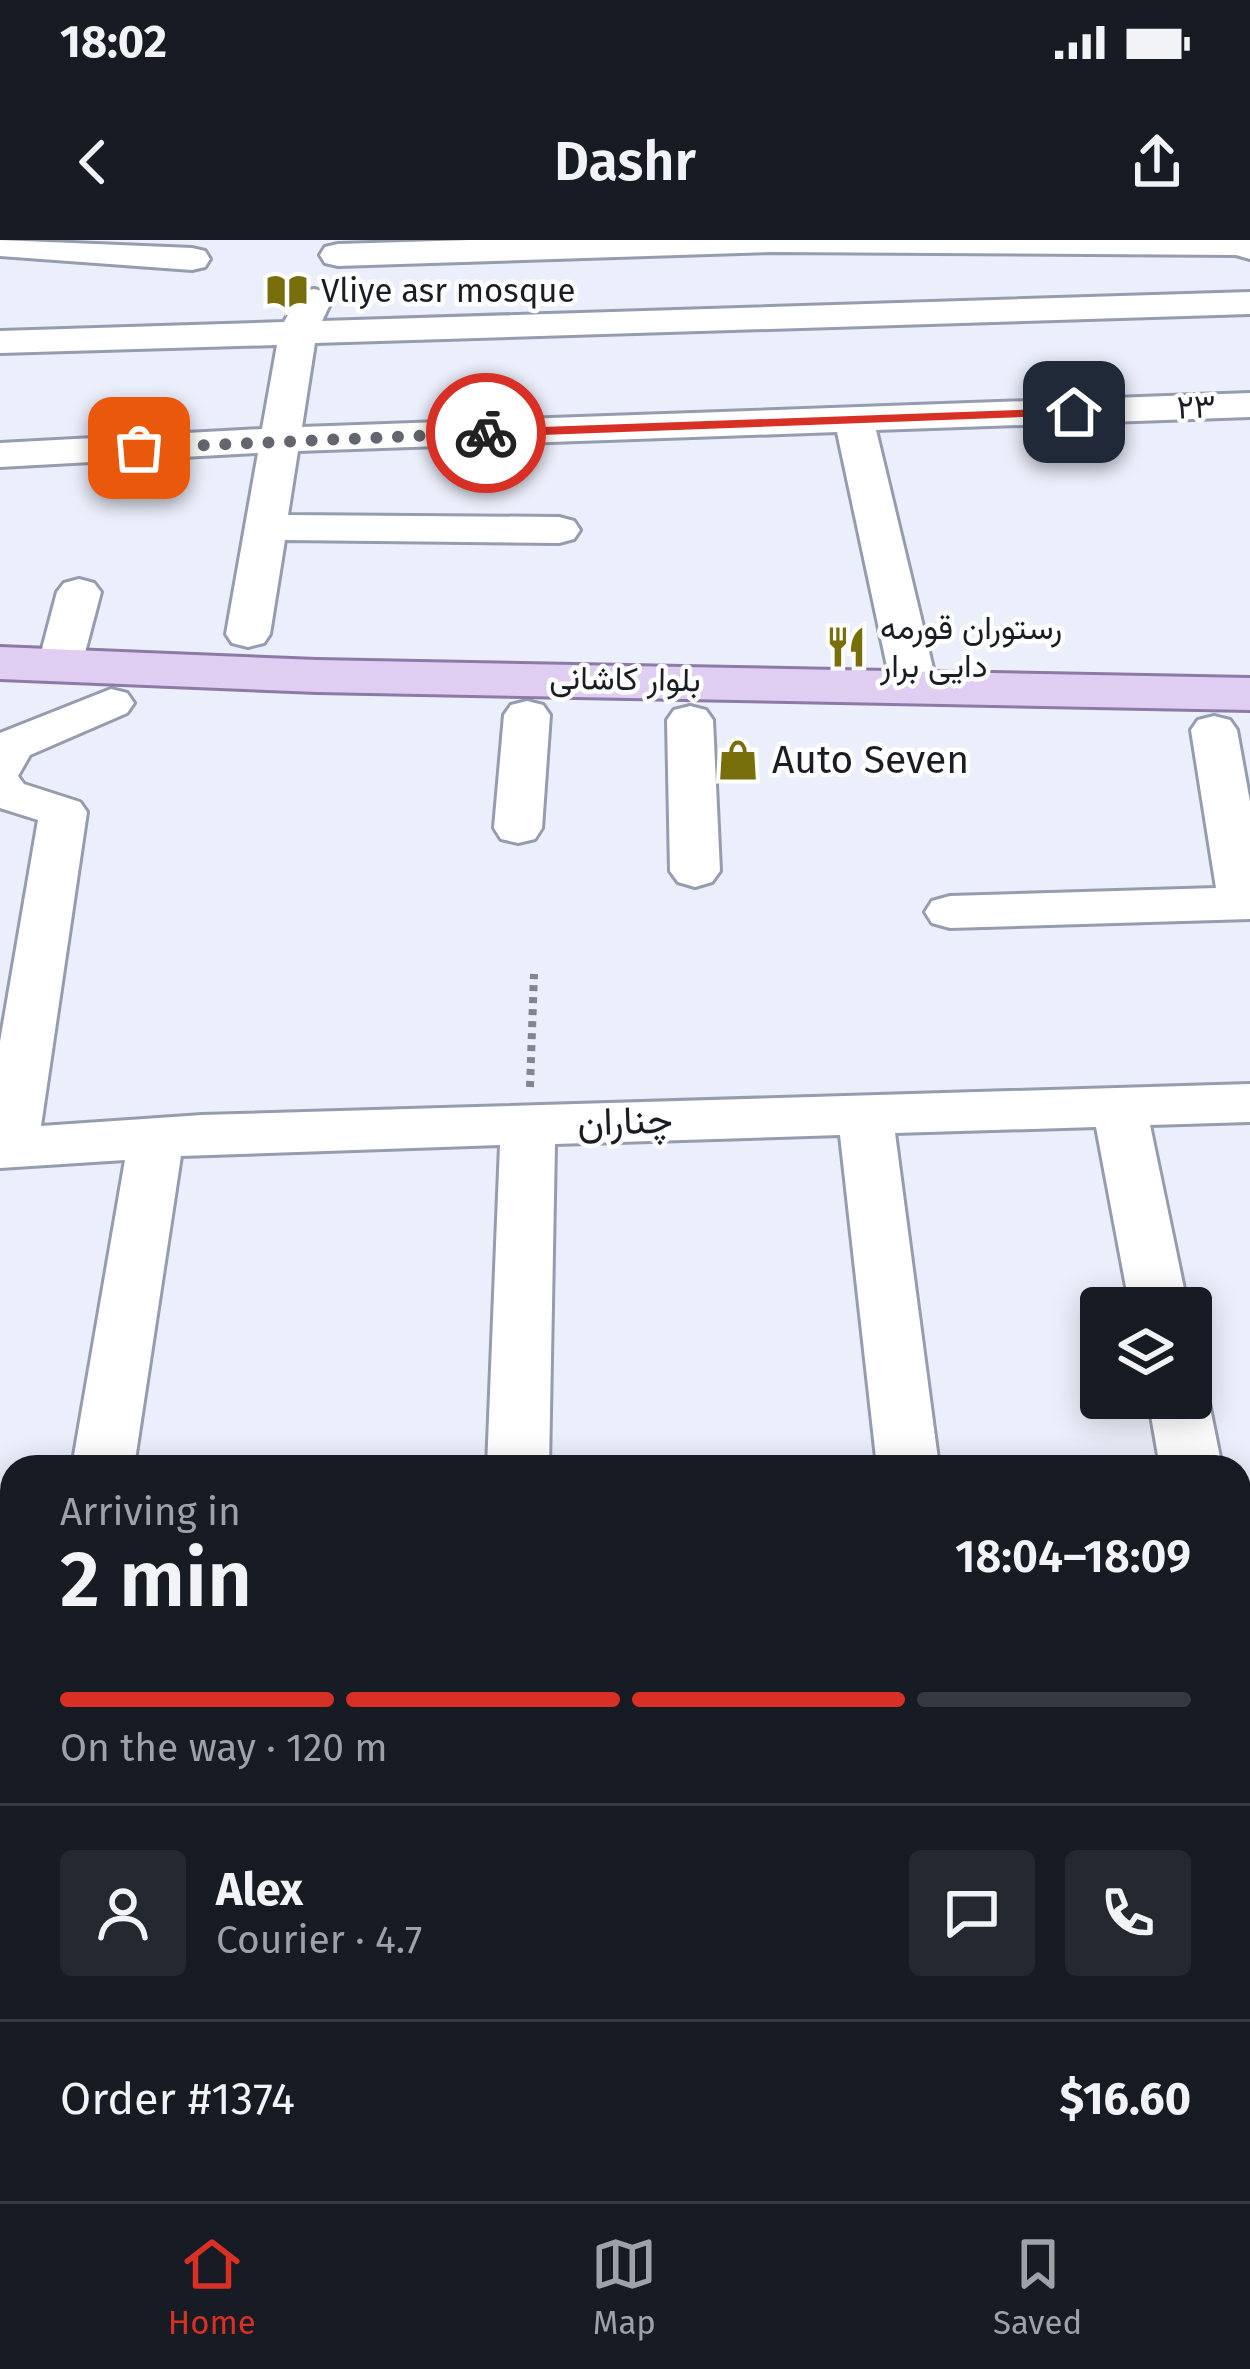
<!DOCTYPE html>
<html lang="en">
<head>
<meta charset="utf-8">
<style>
  :root { --surface:#171b24; --page:#242831; --text:#f1f3f6; --muted:#9ea1a6; --line:#363941; --accent:#d93025 }
  body { margin:0; font-family:"Fira Sans",Vazirmatn,sans-serif; background:var(--page); color:var(--text); height:100vh; display:flex; flex-direction:column; font-size:45px; white-space:nowrap }
  * { box-sizing:border-box; margin:0 }
  p { font-size:39px; color:var(--muted) }
  .icon { flex:none; width:66px; height:66px; fill:none; stroke:currentColor; stroke-width:2; stroke-linecap:round; stroke-linejoin:round }
  .map { position:relative; flex:1; overflow:hidden }
  .sheet { position:absolute; left:0px; top:1215px; width:1251px; height:747px; display:flex; flex-direction:column; background:var(--surface); border-radius:36px 36px 0 0; box-shadow:0 6px 30px #0003 }
  .sheet>* { flex:none }
  .controls { position:absolute; left:1080px; top:1047px; display:grid; gap:24px }
  .controls a { display:grid; place-items:center; width:132px; height:132px; border-radius:12px; background:var(--surface); box-shadow:0 6px 30px #0003; font-size:60px }
  .pin { position:absolute; display:grid; place-items:center; width:102px; height:102px; color:#fff; margin:-51px; border-radius:24px; box-shadow:0 6px 18px #0006 }
  .courier { position:absolute; display:grid; place-items:center; width:120px; height:120px; margin:-60px; border:9px solid #d93025; border-radius:50%; background:#fff; color:#222; box-shadow:0 3px 15px #0007 }
  .head em { font-style:normal; font-weight:600 }
  .head div { display:flex; flex-direction:column-reverse }
  .head { display:flex; align-items:center; justify-content:space-between; height:204px; padding:0 60px }
  h1 { font-size:78px; font-weight:600; line-height:90px }
  .bar { display:grid; grid-template-columns:repeat(4,1fr); gap:18px 12px; align-content:center; height:144px; padding:0 60px }
  .bar i { height:15px; border-radius:9px; background:var(--line) }
  .bar .on { background:var(--accent) }
  .bar p { grid-column:span 4 }
  .line { display:flex; align-items:center; gap:30px; padding:0 60px; border-top:3px solid var(--line) }
  .line div { flex:1 }
  .round { display:grid; place-items:center; flex:none; width:126px; height:126px; border-radius:12px; background:var(--page) }
  .status { display:flex; justify-content:space-between; align-items:center; height:84px; padding:0 60px; background:var(--surface); direction:ltr }
  .status svg { height:33px; fill:currentColor }
  header { display:flex; justify-content:space-between; align-items:center; height:156px; padding:0 60px; background:var(--surface); font-size:54px; font-weight:600 }
  .menu { display:flex; justify-content:space-around; align-items:center; height:168px; border-top:3px solid var(--line); background:var(--surface); font-size:33px; color:var(--muted) }
  .menu a { display:grid; justify-items:center; gap:6px }
  .menu .on { color:var(--accent) }
  .map>svg:first-child { display:block }
  .lines { fill:none; stroke-linecap:round; stroke-linejoin:round }
  .minor-casing { stroke:#969caf; stroke-width:6 }
  .major-casing { stroke:#8d79a5; stroke-width:6 }
  .path { stroke:#82858f; stroke-width:8; stroke-dasharray:6 6; stroke-linecap:butt }
  .minor { fill:#fff; fill-rule:evenodd }
  .major { fill:#e0cdf2; fill-rule:evenodd }
  .route { fill:#d93025 }
  .done { stroke:#64666f; stroke-width:12; stroke-dasharray:0 21.6 }
  .labels { text-anchor:middle; dominant-baseline:central; stroke-width:9; stroke-linejoin:round; paint-order:stroke }
  .far-poi-label { font-size:33px; fill:#1b1d24; stroke:#fff; text-anchor:start }
  .far-street-label { font-size:33px; fill:#1b1d24; stroke:#fff }
  .poi-label { font-size:39px; fill:#1b1d24; stroke:#fff; text-anchor:start }
  .street-label { font-size:39px; fill:#1b1d24; stroke:#fff }
</style>
</head>
<body>
<div class="status"><b>18:02</b><svg viewBox="0 0 49 12"><path d="M0 12V9h3v3zM5 12V6h3v6zM10 12V3h3v9zM15 12V0h3v12zM26 1h20v11H26zM47 4h2v5h-2z"/></svg></div>
<header><svg class="icon" aria-label="back" viewBox="0 0 24 24"><path d="M15 5l-7 7 7 7"/></svg>Dashr<svg class="icon" aria-label="share" viewBox="0 0 24 24"><path d="M12 15V3M7 8l5-5 5 5M5 13v7h14v-7"/></svg></header>
<div class="map">
<svg width="1250" height="1961" viewBox="0 0 1250 1961">
  <rect width="100%" height="100%" fill="#ebeffb"/>
  <g class="lines">
    <!-- minor casing -->
    <g class="minor-casing">
      <g id="minor">
        <path d="M0,0L192,8L205,11L210,19L205,27L192,30L0,16Z"/>
        <path d="M470,0H1250V19L1236,15L772,12L338,26L325,23L320,15L325,7L338,4Z"/>
        <path d="M314,49L327,52L332,60L322,81L1250,52V74L315,103L302,187L1250,153V177L876,190L937,445L930,455L914,459L898,455L891,445L837,192L298,211L288,275L559,277L574,281L580,290L574,299L559,303L285,300L270,394L264,403L248,407L232,403L226,394L258,213L0,227V203L262,189L277,105L0,113V91L284,82L301,52Z"/>
        <path d="M79,339L94,343L101,352L82,424L76,434L60,437L44,434L38,424L57,352L64,343Z"/>
        <path d="M111,449L127,453L134,463L127,473L30,515L18,536L24,544L80,562L87,572L41,886L202,875L1250,844V882L1150,885L1188,1068H1130L1096,887L895,893L939,1227H877L840,895L555,904L549,1227H487L500,905L181,916L134,1227H72L125,920L0,928V802L38,580L0,568V493Z"/>
        <path d="M527,461L543,465L550,475L542,588L535,599L518,603L501,599L494,588L504,475L511,465Z"/>
        <path d="M690,466L706,470L713,480L720,631L712,642L695,647L678,642L670,631L667,480L674,470Z"/>
        <path d="M1214,476L1230,480L1237,490L1250,562V679L950,688L932,683L925,672L932,661L950,656L1216,648L1191,490L1198,480Z"/>
        <path d="M1191,1138L1200,1141L1208,1158L1222,1227H1160L1148,1158H1191Z"/>
        <path d="M1239,1435L1250,1439V1549L1239,1545Z"/>
        <path d="M12,1764V1908L0,1913V1769Z"/>
        <path d="M457,1950H535L534,1961H456Z"/>
        <path d="M957,1950H1035L1036,1961H958Z"/>
      </g>
    </g>
    <!-- major casing -->
    <g class="major-casing">
      <path id="major" d="M0,407L317,420L1250,438V470L317,452L0,439Z"/>
    </g>
    <!-- path -->
    <path class="path" d="M530,847L534,734"/>
    <!-- minor -->
    <use href="#minor" class="minor"/>
    <!-- major -->
    <use href="#major" class="major"/>
  </g>
  <!-- route -->
  <path class="route" d="M1074,168L1079,175L486,197L479,193L486,189Z"/>
  <g class="lines">
    <!-- done -->
    <path class="done" d="M139,208L486,193"/>
  </g>
  <!-- icons -->
  <defs>
    <g id="library-bare" transform="scale(3.24)"><path d="M-6-4Q-3-5.5-.7-3.5V5Q-3 3-6 4ZM6-4Q3-5.5 .7-3.5V5Q3 3 6 4Z" fill="#786e0c" stroke="#fff" stroke-width="2.5" paint-order="stroke"/></g>
    <g id="restaurant-bare" transform="scale(3.24)"><path d="M-5-6h1v4h1v-4h1v4h1v-4h1v5L-1.5 .5V6h-2V.5L-5-1ZM5-6V6H3V1.5H1.5Q1.5-4 5-6Z" fill="#786e0c" stroke="#fff" stroke-width="2.5" paint-order="stroke"/></g>
    <g id="shop-bare" transform="scale(3.24)"><path d="M-5-2.5h2.3a2.7 3.5 0 0 1 5.4 0H5L5.5 6h-11ZM-1.5-2.5h3a1.5 2.3 0 0 0-3 0Z" fill="#786e0c" stroke="#fff" stroke-width="2.5" paint-order="stroke"/></g>
  </defs>
  <g fill-rule="evenodd">
    <use href="#library-bare" x="287" y="51"/>
    <use href="#restaurant-bare" x="846" y="407"/>
    <use href="#shop-bare" x="738" y="520"/>
  </g>
  <g class="labels">
    <!-- far-poi labels -->
    <g class="far-poi-label">
      <text x="321" y="51">Vliye asr mosque</text>
      <text x="880" y="388">رستوران قورمه<tspan x="880" dy="38">دایی برار</tspan></text>
    </g>
    <!-- far-street labels -->
    <g class="far-street-label">
      <text transform="translate(1196 167) rotate(-2)">۲۳</text>
      <text transform="translate(625 439) rotate(1)">بلوار کاشانی</text>
    </g>
    <!-- poi labels -->
    <g class="poi-label">
      <text x="772" y="520">Auto Seven</text>
    </g>
    <!-- street labels -->
    <g class="street-label">
      <text transform="translate(625 881) rotate(-2)">چناران</text>
    </g>
  </g>
</svg>
<div class="controls">
<a><svg class="icon" aria-label="layers" viewBox="0 0 24 24"><path d="M12 4l9 5-9 5-9-5zM3 14l9 5 9-5"/></svg></a>
</div>
<div class="pin" style="left:139px;top:208px;background:#ea580c"><svg class="icon" aria-label="bag" viewBox="0 0 24 24"><path d="M5 8h14l-1 12H6zM9 8a3 3 0 0 1 6 0"/></svg></div>
<div class="pin" style="left:1074px;top:172px;background:#1f2937"><svg class="icon" aria-label="home" viewBox="0 0 24 24"><path d="M3 11l9-7 9 7M6 9v11h12V9"/></svg></div>
<div class="courier" style="left:486px;top:193px"><svg class="icon" aria-label="bike" viewBox="0 0 24 24"><circle cx="6" cy="16" r="4"/><circle cx="18" cy="16" r="4"/><path d="M6 16l4-8h5l3 8M10 8l3 8H6M13 5h3"/></svg></div>
<section class="sheet">
<div class="head"><div><h1>2 min</h1><p>Arriving in</p></div><em>18:04–18:09</em></div>
<div class="bar"><i class="on"></i><i class="on"></i><i class="on"></i><i></i><p>On the way · 120 m</p></div>
<div class="line" style="height:216px"><a class="round"><svg class="icon" aria-label="person" viewBox="0 0 24 24"><circle cx="12" cy="8" r="4"/><path d="M4 21q1-7 8-7t8 7"/></svg></a><div><b>Alex</b><p>Courier · 4.7</p></div><a class="round"><svg class="icon" aria-label="chat" viewBox="0 0 24 24"><path d="M4 5h16v11H9l-5 4z"/></svg></a><a class="round"><svg class="icon" aria-label="phone" viewBox="0 0 24 24"><path d="M5 4h4l2 5-3 2q2 4 5 5l2-3 5 2v4C11 20 4 13 5 4z"/></svg></a></div>
<div class="line" style="height:156px"><div>Order #1374</div><b>$16.60</b></div>
</section>
</div>
<nav class="menu">
<a class="on"><svg class="icon" aria-label="home" viewBox="0 0 24 24"><path d="M3 11l9-7 9 7M6 9v11h12V9"/></svg>Home</a>
<a><svg class="icon" aria-label="map" viewBox="0 0 24 24"><path d="M3 6l6-2 6 2 6-2v14l-6 2-6-2-6 2zM9 4v14M15 6v14"/></svg>Map</a>
<a><svg class="icon" aria-label="saved" viewBox="0 0 24 24"><path d="M7 4h10v16l-5-4-5 4z"/></svg>Saved</a>
</nav>
</body>
</html>
